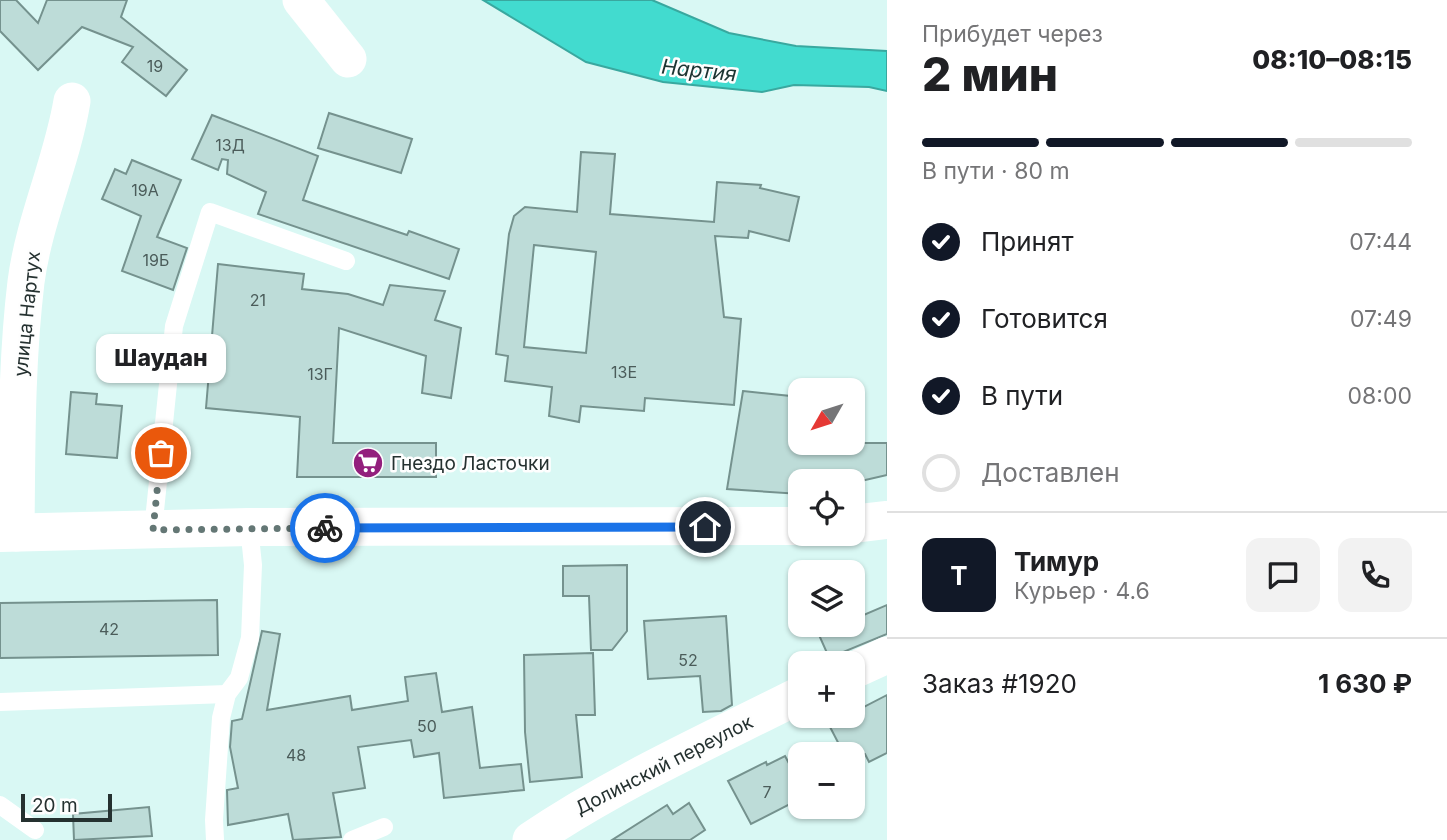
<!DOCTYPE html>
<html lang="ru">
<head>
<meta charset="utf-8">
<style>
  :root { --surface:#fff; --page:#f2f2f2; --text:#202124; --muted:#757577; --line:#e0e0e0; --accent:#111827 }
  body { margin:0; font-family:Inter,sans-serif; background:var(--page); color:var(--text); height:100vh; display:flex; flex-direction:column; font-size:26px; white-space:nowrap }
  * { box-sizing:border-box; margin:0 }
  p { font-size:23px; color:var(--muted) }
  .icon { flex:none; width:38px; height:38px; fill:none; stroke:currentColor; stroke-width:2; stroke-linecap:round; stroke-linejoin:round }
  .map { position:relative; flex:1; overflow:hidden }
  .sheet { display:flex; flex-direction:column; background:var(--surface); width:560px }
  .sheet>* { flex:none }
  .needle { width:46px; rotate:231deg }
  .fabs { position:absolute; left:788px; top:378px; display:grid; gap:14px }
  .fabs a { display:grid; place-items:center; width:77px; height:77px; border-radius:14px; background:var(--surface); box-shadow:0 2px 5px #0004; font-size:35px }
  .scale { position:absolute; left:21px; bottom:18px; width:91px; box-sizing:border-box; padding-left:7px; border:4px solid #253130; border-top:0; font-size:19px; line-height:24px; white-space:nowrap; color:#253130; -webkit-text-stroke:5px #fefefe; paint-order:stroke }
  .pin { position:absolute; display:grid; place-items:center; width:60px; height:60px; color:#fff; margin:-30px; border:4px solid #fff; border-radius:50%; box-shadow:0 2px 7px #0007 }
  .courier { position:absolute; display:grid; place-items:center; width:70px; height:70px; margin:-35px; border:5px solid #1a73e8; border-radius:50%; background:#fff; color:#222; box-shadow:0 2px 9px #0007 }
  .bubble { position:absolute; height:49px; border-radius:14px; background:var(--surface); box-shadow:0 2px 5px #0004; font-size:23px; font-weight:800; line-height:49px; text-align:center }
  .overview em { font-style:normal; font-weight:800 }
  .overview div { display:flex; flex-direction:column-reverse }
  .overview { display:flex; align-items:center; justify-content:space-between; height:119px; padding:0 35px }
  h1 { font-size:46px; font-weight:800; line-height:52px }
  .bar { display:grid; grid-template-columns:repeat(4,1fr); gap:10px 7px; align-content:center; height:84px; padding:0 35px }
  .bar i { height:9px; border-radius:5px; background:var(--line) }
  .bar .current { background:var(--accent) }
  .bar p { grid-column:span 4 }
  .line { display:flex; align-items:center; gap:18px; padding:0 35px; border-top:2px solid var(--line) }
  .line div { flex:1 }
  .round { display:grid; place-items:center; flex:none; width:74px; height:74px; border-radius:14px; background:var(--page) }
  ol { padding:0 35px; list-style:none }
  li { display:flex; align-items:center; gap:21px; height:77px }
  li p { margin-inline-start:auto }
  li .icon { padding:7px; border-radius:50%; background:var(--accent); color:#fff; stroke-width:4 }
  li:last-child { color:var(--muted) }
  li i { width:38px; height:38px; border:4px solid var(--line); border-radius:50% }
  main { display:flex; flex:1; min-height:0 }
  .map>svg:first-child { display:block }
  .water { fill:#42dbcf; stroke:#39a89f; stroke-width:2 }
  .building { fill:#bddcd8; stroke:#75928e; stroke-width:2; fill-rule:evenodd }
  .lines { fill:none; stroke-linecap:round; stroke-linejoin:round }
  .service { stroke:#fff; stroke-width:18 }
  .minor { stroke:#fff; stroke-width:37 }
  .tertiary { stroke:#fff; stroke-width:38 }
  .done { stroke:#647775; stroke-width:7; stroke-dasharray:0 12.6 }
  .route { stroke:#1a73e8; stroke-width:9 }
  .labels { text-anchor:middle; dominant-baseline:central; stroke-width:5; stroke-linejoin:round; paint-order:stroke }
  .number-label { font-size:16px; fill:#4b5c5a }
  .street-label { font-size:19px; fill:#253130; stroke:#fefefe }
  .poi-label { font-size:19px; fill:#253130; stroke:#fefefe; text-anchor:start }
  .water-label { font-size:21px; font-style:italic; fill:#1c3432; stroke:#fefefe }
</style>
</head>
<body>
<main>
<div class="map">
<svg width="887" height="840" viewBox="0 0 887 840">
  <rect width="100%" height="100%" fill="#d9f8f4"/>
  <!-- water -->
  <path class="water" d="M483,0H652L729,33L796,46L887,51V91L869,87L794,85L762,92L663,82L586,62Z"/>
  <!-- building -->
  <g class="building">
    <path d="M0,0H16L38,23L47,0H127L121,17L187,70L166,96L122,62L133,47L82,27L38,70L0,31Z"/>
    <path d="M329,113L412,139L401,173L318,148Z"/>
    <path d="M212,115L318,156L303,200L407,235L409,231L459,249L449,279L258,214L266,192L227,174L228,160L222,159L218,170L192,159Z"/>
    <path d="M581,152L615,154L610,214L714,222L717,182L761,185L760,188L799,197L789,241L749,231L748,238L715,236L724,317L741,319L734,405L645,398L644,411L581,406L579,422L549,416L552,387L505,381L508,356L496,354L509,234L514,216L525,207L577,212ZM534,245L596,252L586,353L524,347Z"/>
    <path d="M132,160L181,180L157,237L187,248L173,290L122,271L141,216L102,199L115,169L126,174Z"/>
    <path d="M218,264L304,274L302,289L348,294L383,305L390,285L445,291L435,320L461,328L451,398L422,393L426,356L339,328L333,443H436V477H297L300,417L206,408Z"/>
    <path d="M743,391L800,397V443H887V475L861,481H800V494L727,489Z"/>
    <path d="M71,392L97,394L96,404L122,406L117,458L66,454Z"/>
    <path d="M627,565V631L612,650H591L589,596H563V566Z"/>
    <path d="M217,600L218,655L0,658V603Z"/>
    <path d="M887,605V634L843,652L831,662L819,635L842,625H852V620Z"/>
    <path d="M726,616L732,705L721,711L703,712L700,676L648,679L644,621Z"/>
    <path d="M262,631L280,634L267,710L350,696L352,710L408,701L405,677L436,673L442,712L472,707L480,768L521,764L524,790L444,798L439,753L414,757L411,740L358,747L365,788L333,793L341,837L293,840L288,814L228,825L227,790L238,788L230,747L232,721L242,719Z"/>
    <path d="M593,653L595,715H576L582,777L530,782L525,732L524,655Z"/>
    <path d="M887,695V753L869,762L865,754H844L829,725L852,716V713Z"/>
    <path d="M785,756L800,784V799L751,824L728,781L766,762L767,765Z"/>
    <path d="M689,803L705,830L690,840H612L667,805L673,814Z"/>
    <path d="M149,807L152,836L74,840L73,814Z"/>
  </g>
  <g class="lines">
    <!-- service -->
    <g class="service">
      <path d="M153,530L174,326L210,212L346,261"/>
      <path d="M0,702L227,694"/>
      <path d="M0,805L35,830"/>
      <path d="M215,840L214,820L221,718L227,694L239,678L250,638L253,565L249,527"/>
      <path d="M352,840L384,827"/>
    </g>
    <!-- minor -->
    <g class="minor">
      <path d="M301,0L348,59"/>
      <path d="M16,533C17,449 16,365 26,282C34,220 62,162 72,101"/>
      <path d="M852,671L887,655"/>
      <path d="M531,840C615,783 709,741 800,695"/>
    </g>
    <!-- tertiary -->
    <g class="tertiary">
      <path d="M852,524L887,520"/>
      <path d="M0,533L249,527L800,526"/>
    </g>
  </g>
  <g class="lines">
    <!-- done -->
    <path class="done" d="M161,453L153,530L325,528"/>
    <!-- route -->
    <path class="route" d="M325,528L705,527"/>
  </g>
  <!-- icons -->
  <defs>
    <g id="supermarket-disc" transform="scale(1.575)"><circle r="9.5" fill="#931f7d" stroke="#fefefe"/><path d="M-6-5.5h2.5l.6 2H6L4.5 2H-2.5L-4.4-4H-6ZM-1.5 3.2a1.3 1.3 0 1 0 .1 0ZM3 3.2a1.3 1.3 0 1 0 .1 0Z" fill="#fff"/></g>
  </defs>
  <g fill-rule="evenodd">
    <use href="#supermarket-disc" x="368" y="463"/>
  </g>
  <g class="labels">
    <!-- number labels -->
    <g class="number-label">
      <text x="155" y="66">19</text>
      <text x="230" y="145">13Д</text>
      <text x="145" y="190">19А</text>
      <text x="156" y="260">19Б</text>
      <text x="258" y="300">21</text>
      <text x="624" y="372">13Е</text>
      <text x="320" y="374">13Г</text>
      <text x="109" y="629">42</text>
      <text x="688" y="660">52</text>
      <text x="427" y="726">50</text>
      <text x="296" y="755">48</text>
      <text x="767" y="792">7</text>
    </g>
    <!-- street labels -->
    <g class="street-label">
      <text transform="translate(27 314) rotate(-84)">улица Нартух</text>
      <text transform="translate(664 765) rotate(-27)">Долинский переулок</text>
    </g>
    <!-- poi labels -->
    <g class="poi-label">
      <text x="391" y="463">Гнездо Ласточки</text>
    </g>
    <!-- water labels -->
    <g class="water-label">
      <text transform="translate(699 70) rotate(6)">Нартия</text>
    </g>
  </g>
</svg>
<div class="fabs">
<a><svg class="needle" viewBox="-14 -14 28 28"><path d="M0-13l5 13h-10z" fill="#e53935"/><path d="M0 13l5-13h-10z" fill="#757577"/></svg></a>
<a><svg class="icon" aria-label="locate" viewBox="0 0 24 24"><circle cx="12" cy="12" r="6"/><path d="M12 2v4M12 18v4M2 12h4M18 12h4"/></svg></a>
<a><svg class="icon" aria-label="layers" viewBox="0 0 24 24"><path d="M12 4l9 5-9 5-9-5zM3 14l9 5 9-5"/></svg></a>
<a>+</a>
<a>−</a>
</div>
<div class="scale">20 m</div>
<div class="pin" style="left:161px;top:453px;background:#ea580c"><svg class="icon" aria-label="bag" viewBox="0 0 24 24"><path d="M5 8h14l-1 12H6zM9 8a3 3 0 0 1 6 0"/></svg></div>
<div class="pin" style="left:705px;top:527px;background:#1f2937"><svg class="icon" aria-label="home" viewBox="0 0 24 24"><path d="M3 11l9-7 9 7M6 9v11h12V9"/></svg></div>
<div class="courier" style="left:325px;top:528px"><svg class="icon" aria-label="bike" viewBox="0 0 24 24"><circle cx="6" cy="16" r="4"/><circle cx="18" cy="16" r="4"/><path d="M6 16l4-8h5l3 8M10 8l3 8H6M13 5h3"/></svg></div>
<div class="bubble" style="left:96px;top:334px;width:130px">Шаудан</div>
</div>
<section class="sheet">
<div class="overview"><div><h1>2 мин</h1><p>Прибудет через</p></div><em>08:10–08:15</em></div>
<div class="bar"><i class="current"></i><i class="current"></i><i class="current"></i><i></i><p>В пути · 80 m</p></div>
<ol>
<li><svg class="icon" aria-label="check" viewBox="0 0 24 24"><path d="M5 12l5 5 9-10"/></svg>Принят<p>07:44</p></li>
<li><svg class="icon" aria-label="check" viewBox="0 0 24 24"><path d="M5 12l5 5 9-10"/></svg>Готовится<p>07:49</p></li>
<li><svg class="icon" aria-label="check" viewBox="0 0 24 24"><path d="M5 12l5 5 9-10"/></svg>В пути<p>08:00</p></li>
<li><i></i>Доставлен</li>
</ol>
<div class="line" style="height:126px"><b class="round" style="background:var(--accent);color:#fff">Т</b><div><b>Тимур</b><p>Курьер · 4.6</p></div><a class="round"><svg class="icon" aria-label="chat" viewBox="0 0 24 24"><path d="M4 5h16v11H9l-5 4z"/></svg></a><a class="round"><svg class="icon" aria-label="phone" viewBox="0 0 24 24"><path d="M5 4h4l2 5-3 2q2 4 5 5l2-3 5 2v4C11 20 4 13 5 4z"/></svg></a></div>
<div class="line" style="height:91px"><div>Заказ #1920</div><b>1 630 ₽</b></div>
</section>
</main>
</body>
</html>
